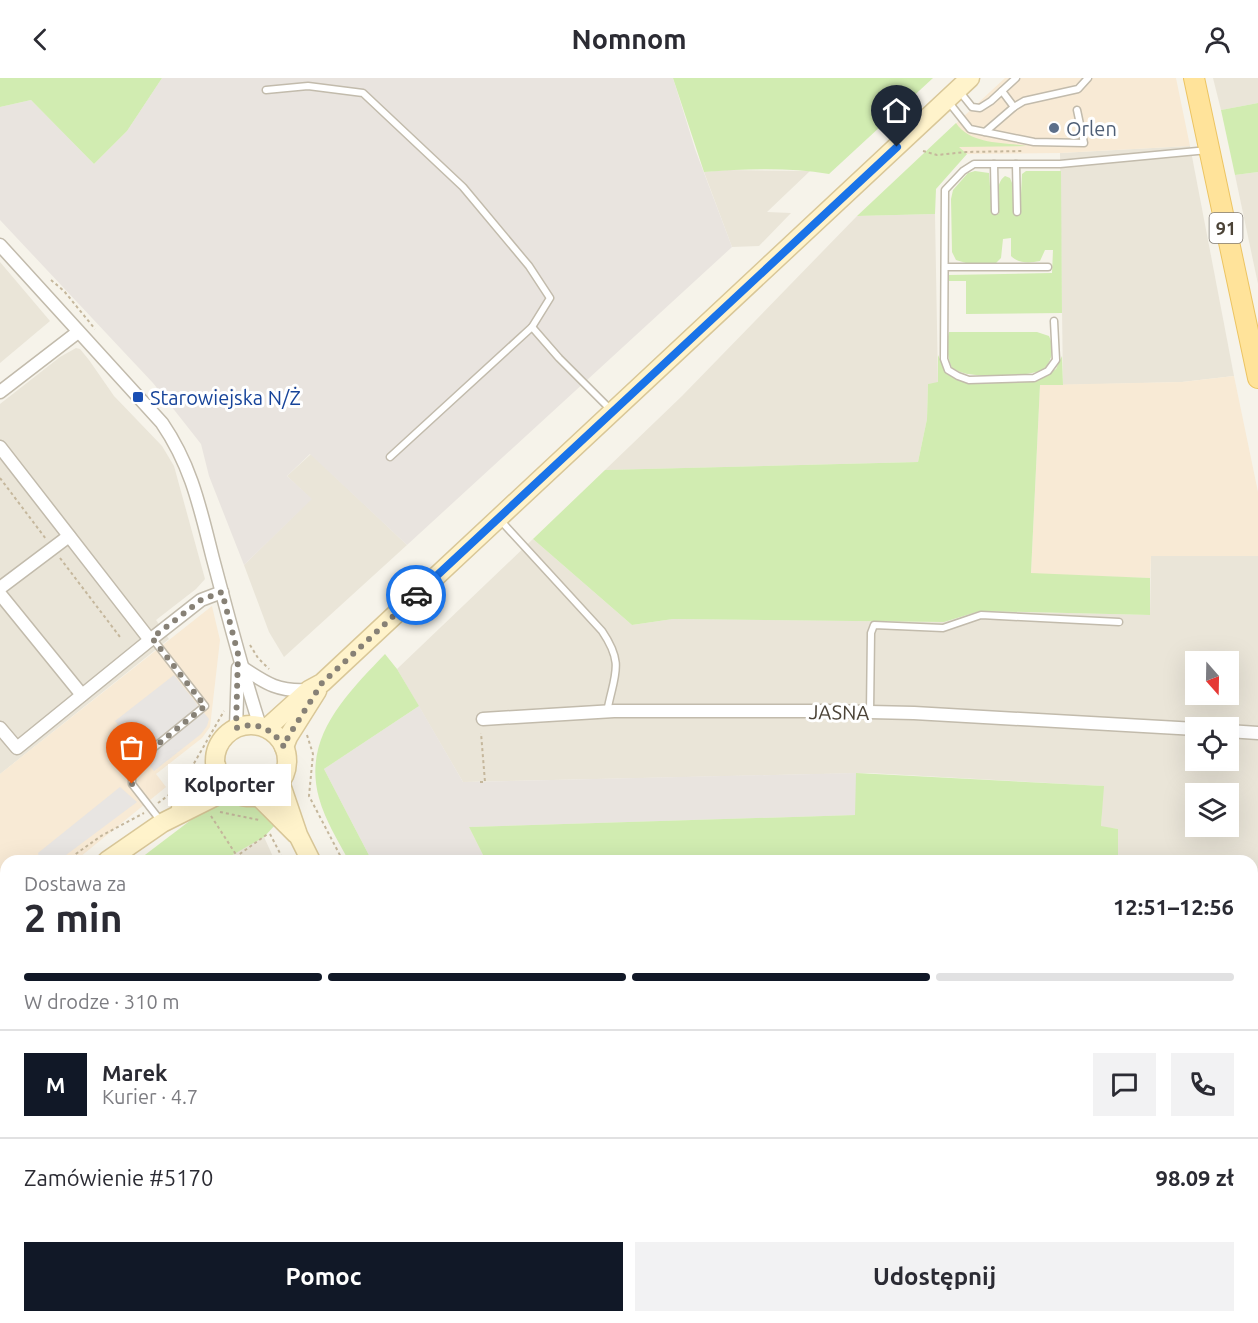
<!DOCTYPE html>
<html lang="pl">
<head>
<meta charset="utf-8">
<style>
  :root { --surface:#fff; --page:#f2f2f3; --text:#2b2b33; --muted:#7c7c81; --line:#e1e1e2; --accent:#111827 }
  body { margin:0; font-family:Ubuntu,sans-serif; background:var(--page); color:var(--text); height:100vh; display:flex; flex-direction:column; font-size:22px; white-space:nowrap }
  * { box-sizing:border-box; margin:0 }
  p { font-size:20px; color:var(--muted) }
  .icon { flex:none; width:33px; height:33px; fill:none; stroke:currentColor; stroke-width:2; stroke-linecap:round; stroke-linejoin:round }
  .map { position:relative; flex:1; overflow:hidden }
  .sheet { position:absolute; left:0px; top:777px; width:1258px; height:468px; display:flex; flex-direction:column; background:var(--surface); border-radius:18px 18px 0 0; box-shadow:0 6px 24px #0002 }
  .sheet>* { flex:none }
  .needle { width:39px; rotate:160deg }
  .fabs { position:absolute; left:1185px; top:573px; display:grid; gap:12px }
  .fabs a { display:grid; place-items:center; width:54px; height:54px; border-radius:0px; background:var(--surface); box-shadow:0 6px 24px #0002; font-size:30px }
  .pin { position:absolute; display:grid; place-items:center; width:51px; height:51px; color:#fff; margin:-62px -26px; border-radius:50% 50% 50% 0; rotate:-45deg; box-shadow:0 0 6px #0007 }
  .pin .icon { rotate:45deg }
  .courier { position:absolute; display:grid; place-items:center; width:60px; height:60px; margin:-30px; border:4px solid #1a73e8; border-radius:50%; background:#fff; color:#222; box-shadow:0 2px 8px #0007 }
  .bubble { position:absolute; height:42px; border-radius:0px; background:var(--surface); box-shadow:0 6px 24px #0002; font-size:20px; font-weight:600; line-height:42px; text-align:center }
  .head em { font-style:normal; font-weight:600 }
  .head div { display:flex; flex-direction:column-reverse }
  .head { display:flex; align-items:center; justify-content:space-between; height:102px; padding:0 24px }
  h1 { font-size:39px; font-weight:600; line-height:45px }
  .bar { display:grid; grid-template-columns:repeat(4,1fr); gap:9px 6px; align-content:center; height:72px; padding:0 24px }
  .bar i { height:8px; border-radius:4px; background:var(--line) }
  .bar .on { background:var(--accent) }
  .bar p { grid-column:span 4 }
  .line { display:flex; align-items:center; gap:15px; padding:0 24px; border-top:2px solid var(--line) }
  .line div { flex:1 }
  .round { display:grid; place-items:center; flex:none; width:63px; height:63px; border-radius:0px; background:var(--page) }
  .cta { display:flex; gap:12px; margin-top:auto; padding:12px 24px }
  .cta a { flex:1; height:69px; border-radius:0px; background:var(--accent); color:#fff; font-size:24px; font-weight:600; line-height:69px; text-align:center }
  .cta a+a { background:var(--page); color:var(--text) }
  header { display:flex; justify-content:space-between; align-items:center; height:78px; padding:0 24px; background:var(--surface); font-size:27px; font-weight:600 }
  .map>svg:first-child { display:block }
  .residential { fill:#eae5d8; fill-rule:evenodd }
  .commercial { fill:#f8ead5 }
  .industrial { fill:#e9e4df }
  .education { fill:#f0e8d4 }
  .green { fill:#d1ecb1 }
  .parking { fill:#e8e5e2 }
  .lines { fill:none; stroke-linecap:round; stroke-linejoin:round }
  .lane-casing { stroke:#c2bbac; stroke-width:9 }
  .street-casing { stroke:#c2bbac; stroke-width:15 }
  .secondary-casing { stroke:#d9c798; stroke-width:21 }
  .primary-casing { stroke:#ecc462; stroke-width:22 }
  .path { stroke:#c5b79c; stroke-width:2; stroke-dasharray:3 3; stroke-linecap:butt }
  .lane { stroke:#fff; stroke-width:6 }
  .street { stroke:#fff; stroke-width:12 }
  .secondary { stroke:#fff3cb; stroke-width:18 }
  .primary { stroke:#ffe39a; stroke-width:20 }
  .done { stroke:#878176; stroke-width:6; stroke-dasharray:0 10.8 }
  .route { stroke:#1a73e8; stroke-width:8 }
  .service-dot { fill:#5c6f8a; stroke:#fff; stroke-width:2 }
  .transit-dot { fill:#1a4fb4; stroke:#fff; stroke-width:2 }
  .labels { text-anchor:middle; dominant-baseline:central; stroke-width:6; stroke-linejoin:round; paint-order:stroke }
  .shield { fill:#fff; stroke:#817b73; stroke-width:1.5 }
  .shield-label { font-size:18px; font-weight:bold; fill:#4b4337 }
  .service-label { font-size:20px; fill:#4e5e75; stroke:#fff; text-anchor:start }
  .transit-label { font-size:20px; fill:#164399; stroke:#fff; text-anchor:start }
  .street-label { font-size:20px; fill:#4b4337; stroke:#fff }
</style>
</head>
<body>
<header><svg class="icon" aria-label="back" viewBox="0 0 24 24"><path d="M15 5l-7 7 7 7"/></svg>Nomnom<svg class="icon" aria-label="person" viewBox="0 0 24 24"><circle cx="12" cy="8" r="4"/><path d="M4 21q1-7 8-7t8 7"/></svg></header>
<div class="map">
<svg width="1258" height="1245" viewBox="0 0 1258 1245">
  <rect width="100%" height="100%" fill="#f6f3ea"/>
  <!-- residential -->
  <g class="residential">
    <path d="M1213,0H1258V25L1221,32Z"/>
    <path d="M1190,68L1234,298L1182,304L1063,307L1060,75Z"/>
    <path d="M728,92L810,93L767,134L791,135L759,168L732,169L704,94Z"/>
    <path d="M1258,94V206L1235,97Z"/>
    <path d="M935,136L938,305L928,306L927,341L918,384L605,392L682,318L857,138Z"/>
    <path d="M0,184L50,243L0,285Z"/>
    <path d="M76,270L80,271L89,282L114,318L162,368L174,388L205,501L196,511L156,542L169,561L0,696V326L60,279Z"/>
    <path d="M311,376L407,467L284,579L269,554L244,487L311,421L287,398Z"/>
    <path d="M533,461L632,547L673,541L944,544L980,533L1150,537L1151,478H1258V1184L1252,1183V783H1118V751L1101,749L1103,708L869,695L463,704L397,591ZM1196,584H1228V616H1196ZM1196,650H1228V682H1196ZM1196,716H1228V748H1196Z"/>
    <path d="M264,759L275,783H222L254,764Z"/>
    <path d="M6,909V1144H0V913Z"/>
    <path d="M216,1239H300L294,1245H222Z"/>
    <path d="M370,1239H447L442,1245H364Z"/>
  </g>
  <!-- commercial -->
  <g class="commercial">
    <path d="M1005,0H1176L1190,68L1060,75L967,76L958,69L934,66Z"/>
    <path d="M1234,298L1258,414V478H1151L1150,500L1031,496L1040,307L1182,304Z"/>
    <path d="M212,528L220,562L210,649L202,660L156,696L166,709L75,783H6V839L0,844V696Z"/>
    <path d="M1253,1204H1258V1245H845V1239H1252Z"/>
    <path d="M300,1239H370L364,1245H294Z"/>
  </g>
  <!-- industrial -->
  <g class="industrial">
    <path d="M162,0H673L695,71L732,169L407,467L310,376L287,398L312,421L244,487L209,398L201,366L153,305L0,142V29L31,22L94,86L127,53Z"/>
    <path d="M419,628L463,704L856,695V737L469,749L486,783H372L324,691Z"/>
  </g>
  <!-- education -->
  <path class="education" d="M594,1239H845V1245H600Z"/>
  <!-- green -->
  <g class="green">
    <path d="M0,0H162L127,53L94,86L31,22L0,29Z"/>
    <path d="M673,0H933L829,96C789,89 744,91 704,94Z"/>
    <path d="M1258,25V94L1235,97L1221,32Z"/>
    <path d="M956,45C971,67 1003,64 1027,68L959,69L967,76L936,111L935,136L857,138Z"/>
    <path d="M975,93L989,95L992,136H999C999,124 994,106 1005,98L1010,100L1012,105L1014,136H1020L1022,96L1026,93H1061L1062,235L966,236V203H949V197L1052,195L1053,172H1045L1040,183C1030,185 1019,186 1011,178V160L1003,161L1001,180L996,185H966L956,182L952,174L951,121L953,112L968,95Z"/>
    <path d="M949,254H1037L1049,258C1055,271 1052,281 1044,292C1024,299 969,302 952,290C947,280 946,265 949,254Z"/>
    <path d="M938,277L947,296L962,303H1037L1056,291L1062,278L1063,307H1040L1031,495L1150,500V537L980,533L944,544L673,541L632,547L533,461L605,392L918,384L927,341L928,306L938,304Z"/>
    <path d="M385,576L397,591L419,628L324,691L372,783H349C338,763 325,742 319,720C302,659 347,616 385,576Z"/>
    <path d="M856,695L1104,708L1101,748L1118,751V783H486L469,749L855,737Z"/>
    <path d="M233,723L256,728L276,746L264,759L222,783H137L204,732L217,724Z"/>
    <path d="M0,1144H6V1239H216L222,1245H0Z"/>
    <path d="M491,1239H554L561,1245H484Z"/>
    <path d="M766,1239H804V1245H765Z"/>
  </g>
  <!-- parking -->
  <g class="parking">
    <path d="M174,597L209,641L207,648L201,656L154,693L115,643Z"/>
    <path d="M120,709L137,724L58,783H40L38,775Z"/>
  </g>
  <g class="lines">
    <!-- lane casing -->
    <g class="lane-casing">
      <g id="lane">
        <path d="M266,12L308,8L363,15L463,109L529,188L550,220L532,249"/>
        <path d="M1002,13L1014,29"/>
        <path d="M960,14L972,29L980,30L991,23L1016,0"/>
        <path d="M947,22L970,51L1034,64L1084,65L1077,32"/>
        <path d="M985,54L1014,29L1024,23L1078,11L1088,0"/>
        <path d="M994,86L995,133"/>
        <path d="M1016,86L1017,134"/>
        <path d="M945,189H1048"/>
        <path d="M1054,243L1056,282L1048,293L1034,300L969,302L958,298L948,292L944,281L945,112L963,93L974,86H1060L1208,72"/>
        <path d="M390,379L532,249L559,280L612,333"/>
        <path d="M501,443L602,553C625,587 614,596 607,634"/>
        <path d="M152,560L205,628L136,684L132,698V706L160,742"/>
        <path d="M870,634L871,555L874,547L943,550L981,537L1119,544"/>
      </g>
    </g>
    <!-- street casing -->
    <g class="street-casing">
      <g id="street">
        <path d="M0,167L162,345C192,389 200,430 213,481C228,537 242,593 260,648"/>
        <path d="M0,314L78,254"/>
        <path d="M0,369L150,562L201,522L222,514"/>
        <path d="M0,510L69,458"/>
        <path d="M0,516L82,617"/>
        <path d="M243,590C267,606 279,614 309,612"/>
        <path d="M483,641L614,633H825L914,635L1196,651"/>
        <path d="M0,650L17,670L150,562"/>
        <path d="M236,650L238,590"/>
        <path d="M1228,653L1258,655"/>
        <path d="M0,922L6,917"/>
        <path d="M1252,1193L1258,1194"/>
        <path d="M294,1245L300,1239"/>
        <path d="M410,1245L416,1239"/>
        <path d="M463,1245L472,1239"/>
      </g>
    </g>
    <!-- secondary casing -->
    <g class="secondary-casing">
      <g id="secondary">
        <circle cx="251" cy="683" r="36"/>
        <path d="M267,650L309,612L322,605L338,590L970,0"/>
        <path d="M284,669L288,659L317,613"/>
        <path d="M280,704L298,757L311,783"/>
        <path d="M258,718L296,756"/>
        <path d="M181,730L209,700L216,687"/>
        <path d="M107,783L162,745L230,711"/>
        <path d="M0,865L6,861"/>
        <path d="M571,1239L577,1245"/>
      </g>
    </g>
    <!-- primary casing -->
    <g class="primary-casing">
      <path id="primary" d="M1194,0L1258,300"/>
    </g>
    <!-- path -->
    <g class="path">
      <path d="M923,73L937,77L966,74L1024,73"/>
      <path d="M51,202L64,213L95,251"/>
      <path d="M0,400L46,461"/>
      <path d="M60,480L120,559"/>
      <path d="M250,567L258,580L269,591"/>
      <path d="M307,657L313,676L309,718L343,783"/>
      <path d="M185,701L224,633"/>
      <path d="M480,704H485L481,655"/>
      <path d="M158,725L173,714"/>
      <path d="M220,734L259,742"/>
      <path d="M211,738L237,778"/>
      <path d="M270,756L284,783"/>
      <path d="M66,783L101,758L144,735"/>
      <path d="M84,783L91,778"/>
      <path d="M230,783L269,755"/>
      <path d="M0,837L6,832"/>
      <path d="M0,1165L6,1174"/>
      <path d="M216,1239L222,1245"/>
      <path d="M43,1245L51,1239"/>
      <path d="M261,1245L267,1239"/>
    </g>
    <!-- lane -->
    <use href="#lane" class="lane"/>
    <!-- street -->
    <use href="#street" class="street"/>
    <!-- secondary -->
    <use href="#secondary" class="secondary"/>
    <!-- primary -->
    <use href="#primary" class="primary"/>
  </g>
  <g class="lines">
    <!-- done -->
    <path class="done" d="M132,706V698L136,684L205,628L152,560L201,522L222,514L238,576L236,650C257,643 273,651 284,669L288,659L322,605L416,517"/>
    <!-- route -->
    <path class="route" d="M416,517L897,69"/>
  </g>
  <!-- markers -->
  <circle class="service-dot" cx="1054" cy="50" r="6"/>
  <rect class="transit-dot" x="132" y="313" width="12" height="12" rx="3"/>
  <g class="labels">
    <!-- shield labels -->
    <rect class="shield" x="1209.5" y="135" width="33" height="30" rx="4.5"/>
    <g class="shield-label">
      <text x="1226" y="150">91</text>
    </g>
    <!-- service labels -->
    <g class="service-label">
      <text x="1066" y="50">Orlen</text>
    </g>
    <!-- transit labels -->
    <g class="transit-label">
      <text x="150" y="319">Starowiejska N/Ż</text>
    </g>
    <!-- street labels -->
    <g class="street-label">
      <text transform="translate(839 634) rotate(1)">JASNA</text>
    </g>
  </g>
</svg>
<div class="fabs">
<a><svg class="needle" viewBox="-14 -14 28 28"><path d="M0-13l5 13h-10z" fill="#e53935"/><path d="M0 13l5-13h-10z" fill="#7c7c81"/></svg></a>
<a><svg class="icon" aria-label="locate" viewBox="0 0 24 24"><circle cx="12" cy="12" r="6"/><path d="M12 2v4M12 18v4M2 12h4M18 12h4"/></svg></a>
<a><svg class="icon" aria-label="layers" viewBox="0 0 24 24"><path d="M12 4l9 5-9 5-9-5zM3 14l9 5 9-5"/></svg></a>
</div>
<div class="pin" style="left:132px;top:706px;background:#ea580c"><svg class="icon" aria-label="bag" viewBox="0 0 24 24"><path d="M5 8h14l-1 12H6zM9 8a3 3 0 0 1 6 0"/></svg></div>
<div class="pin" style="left:897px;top:69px;background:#1f2937"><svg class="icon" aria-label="home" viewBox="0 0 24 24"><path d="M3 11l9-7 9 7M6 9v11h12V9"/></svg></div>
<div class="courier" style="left:416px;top:517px"><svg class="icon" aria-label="car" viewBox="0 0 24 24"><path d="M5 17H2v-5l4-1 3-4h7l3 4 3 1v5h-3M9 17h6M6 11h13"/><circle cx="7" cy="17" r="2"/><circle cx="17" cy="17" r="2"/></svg></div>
<div class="bubble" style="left:168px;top:686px;width:123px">Kolporter</div>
<section class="sheet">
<div class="head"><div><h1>2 min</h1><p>Dostawa za</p></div><em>12:51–12:56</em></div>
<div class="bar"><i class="on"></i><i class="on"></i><i class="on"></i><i></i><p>W drodze · 310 m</p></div>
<div class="line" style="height:108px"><b class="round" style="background:var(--accent);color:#fff">M</b><div><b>Marek</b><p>Kurier · 4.7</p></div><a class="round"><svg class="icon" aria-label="chat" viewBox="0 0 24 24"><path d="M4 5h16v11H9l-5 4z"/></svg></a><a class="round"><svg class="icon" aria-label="phone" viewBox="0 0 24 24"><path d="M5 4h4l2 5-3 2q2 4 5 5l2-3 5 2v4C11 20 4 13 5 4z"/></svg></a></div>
<div class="line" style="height:78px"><div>Zamówienie #5170</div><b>98.09 zł</b></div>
<div class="cta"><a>Pomoc</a><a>Udostępnij</a></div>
</section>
</div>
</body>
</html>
